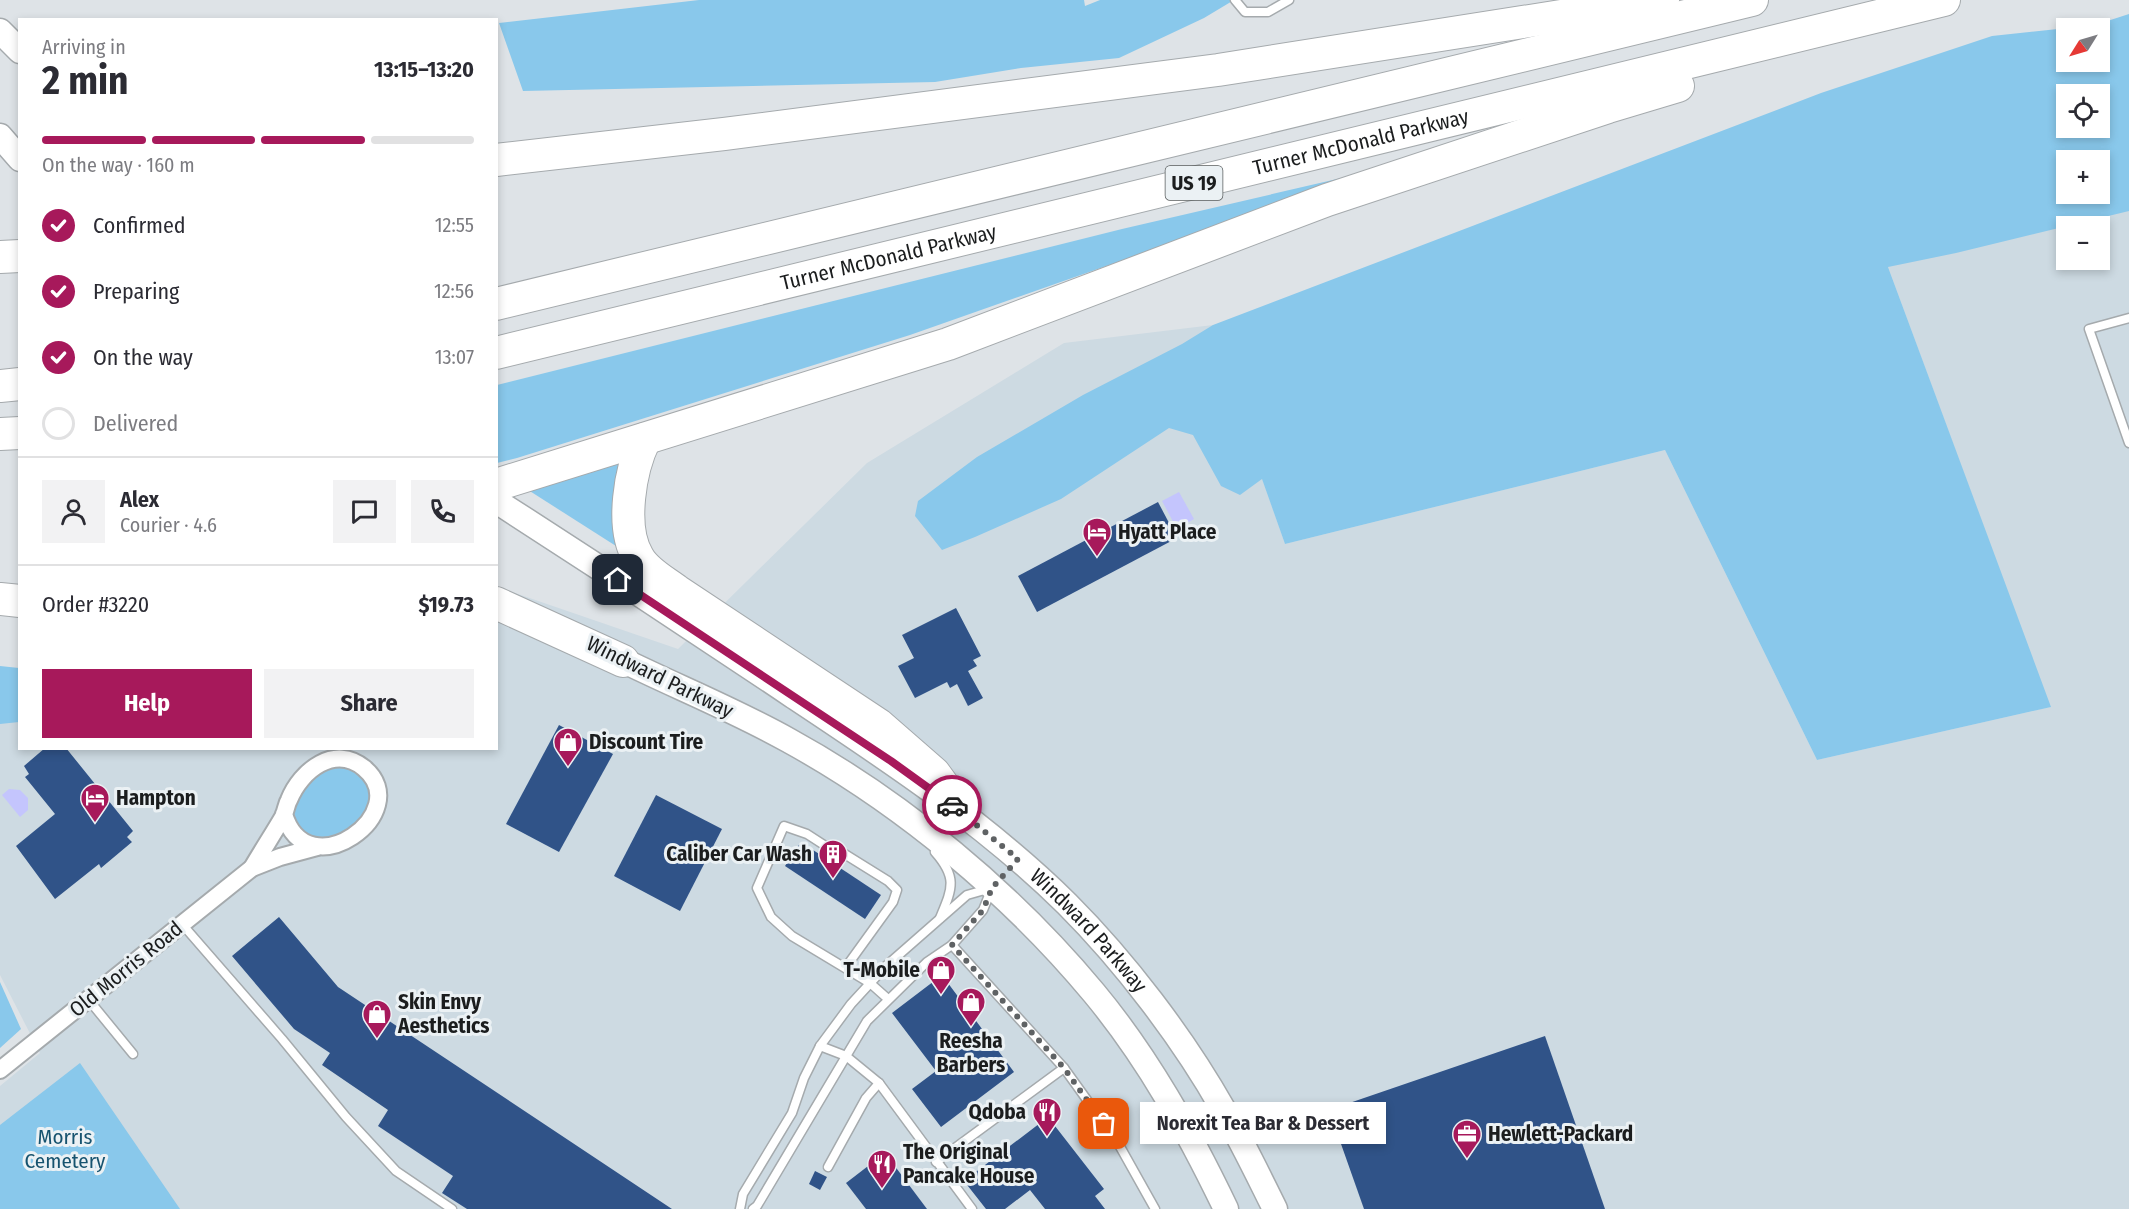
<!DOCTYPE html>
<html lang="en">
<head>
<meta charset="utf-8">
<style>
  :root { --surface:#fff; --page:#f2f2f3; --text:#2b2b33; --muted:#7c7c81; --line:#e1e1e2; --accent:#a7195b }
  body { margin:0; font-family:"Fira Sans Condensed",sans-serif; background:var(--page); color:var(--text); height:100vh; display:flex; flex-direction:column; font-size:22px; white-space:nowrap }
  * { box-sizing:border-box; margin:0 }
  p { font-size:20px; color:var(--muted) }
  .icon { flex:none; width:33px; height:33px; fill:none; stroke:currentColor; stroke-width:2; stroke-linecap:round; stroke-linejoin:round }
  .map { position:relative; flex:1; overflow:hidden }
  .drawer { position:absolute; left:18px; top:18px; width:480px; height:732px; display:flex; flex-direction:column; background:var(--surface); border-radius:0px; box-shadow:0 3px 9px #0003 }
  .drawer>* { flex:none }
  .needle { width:39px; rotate:233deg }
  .tools { position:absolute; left:2056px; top:18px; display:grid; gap:12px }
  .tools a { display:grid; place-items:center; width:54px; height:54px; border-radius:0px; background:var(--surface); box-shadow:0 3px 9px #0003; font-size:30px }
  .pin { position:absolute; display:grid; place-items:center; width:51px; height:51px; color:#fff; margin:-26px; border-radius:12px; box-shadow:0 3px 9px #0006 }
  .courier { position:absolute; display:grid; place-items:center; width:60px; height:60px; margin:-30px; border:4px solid #a7195b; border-radius:50%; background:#fff; color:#222; box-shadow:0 2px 8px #0007 }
  .bubble { position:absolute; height:42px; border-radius:0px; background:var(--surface); box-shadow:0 3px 9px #0003; font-size:20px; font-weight:700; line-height:42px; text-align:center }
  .head em { font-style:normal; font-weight:700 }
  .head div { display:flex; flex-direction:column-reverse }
  .head { display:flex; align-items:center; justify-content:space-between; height:102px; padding:0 24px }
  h1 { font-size:39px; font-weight:700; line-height:45px }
  .bar { display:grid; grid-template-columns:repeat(4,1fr); gap:9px 6px; align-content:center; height:72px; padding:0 24px }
  .bar i { height:8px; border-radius:4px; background:var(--line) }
  .bar .current { background:var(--accent) }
  .bar p { grid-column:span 4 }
  .line { display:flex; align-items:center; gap:15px; padding:0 24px; border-top:2px solid var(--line) }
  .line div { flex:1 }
  .round { display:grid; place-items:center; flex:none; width:63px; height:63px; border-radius:0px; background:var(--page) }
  ol { padding:0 24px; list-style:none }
  li { display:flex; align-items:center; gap:18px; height:66px }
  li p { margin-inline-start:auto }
  li .icon { padding:6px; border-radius:50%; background:var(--accent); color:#fff; stroke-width:4 }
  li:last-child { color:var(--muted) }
  li i { width:33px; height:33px; border:3px solid var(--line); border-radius:50% }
  .cta { display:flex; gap:12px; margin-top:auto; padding:12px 24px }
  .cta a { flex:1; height:69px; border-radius:0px; background:var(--accent); color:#fff; font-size:24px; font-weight:700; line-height:69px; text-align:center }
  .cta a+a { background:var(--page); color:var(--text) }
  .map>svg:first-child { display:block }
  .built { fill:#cddae2; fill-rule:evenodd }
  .green { fill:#89c8eb; fill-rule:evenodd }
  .water { fill:#c4c5fd }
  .building { fill:#305388 }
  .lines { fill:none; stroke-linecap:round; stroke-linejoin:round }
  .service-casing { stroke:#a5aaad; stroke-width:11 }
  .minor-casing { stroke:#a5aaad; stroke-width:20 }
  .secondary-casing { stroke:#a5aaad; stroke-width:27 }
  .motorway-casing { stroke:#a5aaad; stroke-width:34 }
  .service { stroke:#fff; stroke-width:8 }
  .minor { stroke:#fff; stroke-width:16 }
  .secondary { stroke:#fff; stroke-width:24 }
  .motorway { stroke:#fff; stroke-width:32 }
  .done { stroke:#5f6264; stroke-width:6; stroke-dasharray:0 10.8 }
  .route { stroke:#a7195b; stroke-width:8 }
  .labels { text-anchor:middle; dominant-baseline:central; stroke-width:6; stroke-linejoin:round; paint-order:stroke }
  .shield { fill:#ebf1f4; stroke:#595d5e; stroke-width:1.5 }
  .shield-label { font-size:20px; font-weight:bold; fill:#1b1d1e }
  .street-label { font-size:21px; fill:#1b1d1e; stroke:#ebf1f4 }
  .poi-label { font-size:21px; font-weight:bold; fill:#1b1d1e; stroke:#ebf1f4; text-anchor:start }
  .park-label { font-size:21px; fill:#16536f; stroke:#ebf1f4 }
</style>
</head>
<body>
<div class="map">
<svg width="2129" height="1209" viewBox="0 0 2129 1209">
  <rect width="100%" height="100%" fill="#dee3e7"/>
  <!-- built -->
  <path class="built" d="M2129,44V1209H0V1086L40,1053L0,975V691L19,694L20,748H496L497,598L512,592L678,649L867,463L1064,343L1213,325L1262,478L1285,544L1665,450L1817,760L2050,707L1888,267L2067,62H2100ZM2067,94H2100V128H2067ZM2067,160H2100V194H2067ZM2067,226H2100V260H2067Z"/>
  <!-- green -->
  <g class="green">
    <path d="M699,0H1084L1085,6L1100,0H1234L1204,18L1119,58L1021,68L935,82L523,91L499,23Z"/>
    <path d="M2129,14V211L1956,253L1888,267L2051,707L1817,760L1665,450L1285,544L1262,479L1240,495L1221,486L1193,435L1169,428L1061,499L975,537L942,550L915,516L918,501L977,457L1083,395L1182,344L1213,325L1821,93L1992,36L2095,25ZM2100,28V62H2067V28ZM2100,94V128H2067V94ZM2067,160H2100V194H2067Z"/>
    <path d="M1350,176L1348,181L910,335L517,458L497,463V385L1122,229Z"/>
    <path d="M623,457L622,546H616L525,488Z"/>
    <path d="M0,666L19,668V722L0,724Z"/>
    <path d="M341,766L350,769L366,782L370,794V803L360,823L333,837H307L293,819C293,793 315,768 341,766Z"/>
    <path d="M0,982L21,1029L0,1048Z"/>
    <path d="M80,1063L180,1209H0V1125Z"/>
  </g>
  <!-- water -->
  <g class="water">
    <path d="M1179,492L1194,519L1177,529L1162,501Z"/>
    <path d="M9,789L20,790L28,798V810L20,817L2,795Z"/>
  </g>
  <!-- building -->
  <g class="building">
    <path d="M1158,502L1177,538L1037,612L1018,576Z"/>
    <path d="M956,608L981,656L973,660L977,666L968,671L983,698L968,706L957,684L950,688L947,682L915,698L898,666L914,658L902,635Z"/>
    <path d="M559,725L613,754L559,852L506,824Z"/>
    <path d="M45,748H66L133,831L127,837L132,842L101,868L99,864L55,899L16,846L55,814L25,777L29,774L24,766Z"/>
    <path d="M656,795L722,829L680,911L614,876Z"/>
    <path d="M801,842L881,895L865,919L785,866Z"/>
    <path d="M279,917L338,987L672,1209H467L442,1193L453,1176L378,1126L388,1110L322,1065L330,1053L294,1029L232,956Z"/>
    <path d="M942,975L1014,1072L941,1127L912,1089L936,1071L892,1013Z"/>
    <path d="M1545,1036L1605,1209H1364L1329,1110Z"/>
    <path d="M1048,1117L1104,1189L1095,1196L1105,1209H1045L1030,1190L1005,1209H986L964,1181Z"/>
    <path d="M885,1153L927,1209H866L846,1183Z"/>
    <path d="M815,1171L827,1177L820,1190L809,1184Z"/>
  </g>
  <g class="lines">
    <!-- service casing -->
    <g class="service-casing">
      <g id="service">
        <path d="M1235,0L1245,12H1268L1289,0"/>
        <path d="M2129,318L2089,329L2129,443"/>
        <path d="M935,852C958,878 952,889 940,918"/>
        <path d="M182,924L282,1039L346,1117L396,1171L452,1209"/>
        <path d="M952,945L1064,1068L1118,1143L1155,1209"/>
        <path d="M846,967L893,902L897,890L888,881L843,853L824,845L807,834L784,826L757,888L771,917L792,936L870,983L888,999"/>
        <path d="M88,999L133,1054"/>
        <path d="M820,1046L846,1056L879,1083L972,1209"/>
        <path d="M936,1162L1064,1068"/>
        <path d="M828,1167L866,1098L879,1083"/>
        <path d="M740,1209L743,1194L792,1113L804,1078L820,1046L851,1004L886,966L967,895L988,889"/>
        <path d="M753,1209L757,1206L867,1021L927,962L952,945L983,910L992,888"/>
      </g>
    </g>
    <!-- minor casing -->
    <g class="minor-casing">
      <g id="minor">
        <path d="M252,868C262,851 273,834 283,817C286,811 286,805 289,800C301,770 335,744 364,768C417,812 307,891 284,814"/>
        <path d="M0,1070L252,868L280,857L317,847"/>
      </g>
    </g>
    <!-- secondary casing -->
    <g class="secondary-casing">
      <g id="secondary">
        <path d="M0,31L20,51"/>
        <path d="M0,136L20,159"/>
        <path id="s1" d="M496,501C596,565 695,630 793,696C888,759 985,823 1067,904C1124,961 1183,1038 1223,1109C1242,1141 1258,1175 1275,1209"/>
        <path d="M608,653C667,683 729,707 788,740C901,802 1011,893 1094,993C1148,1058 1189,1132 1226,1209"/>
      </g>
    </g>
    <!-- motorway casing -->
    <g class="motorway-casing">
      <g id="motorway">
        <path d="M496,160L724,134L1218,70L1663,0"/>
        <path d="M0,257L20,256"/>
        <path d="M496,304L1752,0"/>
        <path id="s2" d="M496,353L1944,0"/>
        <path d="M0,386L20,384"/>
        <path d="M0,434L20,433"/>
        <path d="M645,439C630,469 620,527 638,557C646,572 664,581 677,591L879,725L934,773L964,814"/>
        <path d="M496,485L948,344L1327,200L1608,107L1678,86"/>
        <path d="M0,599L20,601"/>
        <path d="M496,603L623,661"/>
      </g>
    </g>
    <!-- service -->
    <use href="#service" class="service"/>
    <!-- minor -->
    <use href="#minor" class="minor"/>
    <!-- secondary -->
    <use href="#secondary" class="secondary"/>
    <!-- motorway -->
    <use href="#motorway" class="motorway"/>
  </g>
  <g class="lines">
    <!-- done -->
    <path class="done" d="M952,805L1018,859L992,888L983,910L952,945L1064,1068L1104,1124"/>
    <!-- route -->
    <path class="route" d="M618,580L891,761L952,805"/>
  </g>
  <!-- icons -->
  <defs>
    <g id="hotel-pin" transform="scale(1.5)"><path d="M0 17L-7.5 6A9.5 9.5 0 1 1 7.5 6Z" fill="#a7195b" stroke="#ebf1f4"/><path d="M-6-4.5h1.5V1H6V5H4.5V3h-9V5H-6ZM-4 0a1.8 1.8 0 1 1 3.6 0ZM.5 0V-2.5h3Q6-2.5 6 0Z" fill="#fff"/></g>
    <g id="shop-pin" transform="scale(1.5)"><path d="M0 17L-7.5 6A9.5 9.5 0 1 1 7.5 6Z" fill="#a7195b" stroke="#ebf1f4"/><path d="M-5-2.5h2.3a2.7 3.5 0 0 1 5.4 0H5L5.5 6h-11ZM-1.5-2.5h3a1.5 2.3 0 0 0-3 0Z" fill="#fff"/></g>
    <g id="building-pin" transform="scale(1.5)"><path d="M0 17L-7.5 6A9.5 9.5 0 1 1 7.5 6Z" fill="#a7195b" stroke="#ebf1f4"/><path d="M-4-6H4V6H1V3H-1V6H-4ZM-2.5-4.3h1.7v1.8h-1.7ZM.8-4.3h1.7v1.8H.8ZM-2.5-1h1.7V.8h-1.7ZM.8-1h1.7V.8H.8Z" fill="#fff"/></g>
    <g id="restaurant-pin" transform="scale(1.5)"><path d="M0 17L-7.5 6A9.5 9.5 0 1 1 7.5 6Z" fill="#a7195b" stroke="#ebf1f4"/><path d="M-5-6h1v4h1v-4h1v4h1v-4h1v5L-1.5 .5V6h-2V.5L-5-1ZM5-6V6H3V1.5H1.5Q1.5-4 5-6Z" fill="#fff"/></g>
    <g id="office-pin" transform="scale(1.5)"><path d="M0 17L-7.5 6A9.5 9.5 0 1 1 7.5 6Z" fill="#a7195b" stroke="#ebf1f4"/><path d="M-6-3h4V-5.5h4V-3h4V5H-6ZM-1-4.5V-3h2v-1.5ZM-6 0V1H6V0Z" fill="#fff"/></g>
  </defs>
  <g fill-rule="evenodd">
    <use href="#hotel-pin" x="1097" y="532"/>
    <use href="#shop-pin" x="568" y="742"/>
    <use href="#hotel-pin" x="95" y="798"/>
    <use href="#building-pin" x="833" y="854"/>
    <use href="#shop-pin" x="941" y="970"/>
    <use href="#shop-pin" x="971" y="1002"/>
    <use href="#shop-pin" x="377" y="1014"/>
    <use href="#restaurant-pin" x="1047" y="1112"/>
    <use href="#office-pin" x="1467" y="1134"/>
    <use href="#restaurant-pin" x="882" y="1164"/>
  </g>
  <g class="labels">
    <!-- shield labels -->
    <rect class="shield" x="1165.5" y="166" width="57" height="34" rx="4.5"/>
    <g class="shield-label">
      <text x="1194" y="183">US 19</text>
    </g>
    <!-- street labels -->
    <g class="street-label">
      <text stroke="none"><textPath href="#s2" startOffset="890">Turner McDonald Parkway</textPath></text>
      <text stroke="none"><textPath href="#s2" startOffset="404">Turner McDonald Parkway</textPath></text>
      <text transform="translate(660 677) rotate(26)">Windward Parkway</text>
      <text stroke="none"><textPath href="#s1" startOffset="734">Windward Parkway</textPath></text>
      <text transform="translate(126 969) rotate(-39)">Old Morris Road</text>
    </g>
    <!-- poi labels -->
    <g class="poi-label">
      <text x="1118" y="532">Hyatt Place</text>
      <text x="589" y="742">Discount Tire</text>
      <text x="116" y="798">Hampton</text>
      <text x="812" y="854" text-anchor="end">Caliber Car Wash</text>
      <text x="920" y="970" text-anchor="end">T-Mobile</text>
      <text x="398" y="1002">Skin Envy<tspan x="398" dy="24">Aesthetics</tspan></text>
      <text x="971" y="1041" text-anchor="middle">Reesha<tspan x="971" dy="24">Barbers</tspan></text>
      <text x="1026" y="1112" text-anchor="end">Qdoba</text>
      <text x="1488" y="1134">Hewlett-Packard</text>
      <text x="903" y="1152">The Original<tspan x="903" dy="24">Pancake House</tspan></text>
    </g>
    <!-- park labels -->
    <g class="park-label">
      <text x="65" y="1137">Morris<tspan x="65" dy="24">Cemetery</tspan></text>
    </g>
  </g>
</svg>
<div class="tools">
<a><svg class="needle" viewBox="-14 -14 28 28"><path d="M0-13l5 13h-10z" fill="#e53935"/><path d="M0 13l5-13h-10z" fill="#7c7c81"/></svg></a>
<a><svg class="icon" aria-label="locate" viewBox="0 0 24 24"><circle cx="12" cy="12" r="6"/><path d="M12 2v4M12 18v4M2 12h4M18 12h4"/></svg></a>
<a>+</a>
<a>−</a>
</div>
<div class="pin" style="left:1104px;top:1124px;background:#ea580c"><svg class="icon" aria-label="bag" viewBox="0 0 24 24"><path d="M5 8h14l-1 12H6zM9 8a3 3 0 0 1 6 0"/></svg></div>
<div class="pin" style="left:618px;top:580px;background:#1f2937"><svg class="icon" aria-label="home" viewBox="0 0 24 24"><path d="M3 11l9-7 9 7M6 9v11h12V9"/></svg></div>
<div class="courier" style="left:952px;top:805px"><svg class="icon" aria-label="car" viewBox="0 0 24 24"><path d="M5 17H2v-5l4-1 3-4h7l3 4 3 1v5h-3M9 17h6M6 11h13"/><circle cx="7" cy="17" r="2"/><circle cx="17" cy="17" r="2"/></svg></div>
<div class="bubble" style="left:1140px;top:1102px;width:246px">Norexit Tea Bar &amp; Dessert</div>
<section class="drawer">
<div class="head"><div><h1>2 min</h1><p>Arriving in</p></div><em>13:15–13:20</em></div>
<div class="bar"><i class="current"></i><i class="current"></i><i class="current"></i><i></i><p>On the way · 160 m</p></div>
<ol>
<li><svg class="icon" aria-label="check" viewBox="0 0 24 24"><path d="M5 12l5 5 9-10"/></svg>Confirmed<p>12:55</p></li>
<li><svg class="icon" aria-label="check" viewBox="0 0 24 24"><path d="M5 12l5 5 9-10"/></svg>Preparing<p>12:56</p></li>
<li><svg class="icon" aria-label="check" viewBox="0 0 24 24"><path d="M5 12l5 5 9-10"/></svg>On the way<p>13:07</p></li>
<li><i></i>Delivered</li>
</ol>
<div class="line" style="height:108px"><a class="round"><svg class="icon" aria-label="person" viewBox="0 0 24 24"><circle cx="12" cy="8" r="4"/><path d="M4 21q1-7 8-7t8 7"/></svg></a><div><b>Alex</b><p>Courier · 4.6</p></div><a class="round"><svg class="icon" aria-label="chat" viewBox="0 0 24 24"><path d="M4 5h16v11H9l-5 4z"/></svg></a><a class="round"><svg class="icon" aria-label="phone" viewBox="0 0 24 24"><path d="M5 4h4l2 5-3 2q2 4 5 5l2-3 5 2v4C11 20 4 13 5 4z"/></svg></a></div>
<div class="line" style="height:78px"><div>Order #3220</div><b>$19.73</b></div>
<div class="cta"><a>Help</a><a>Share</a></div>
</section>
</div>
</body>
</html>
